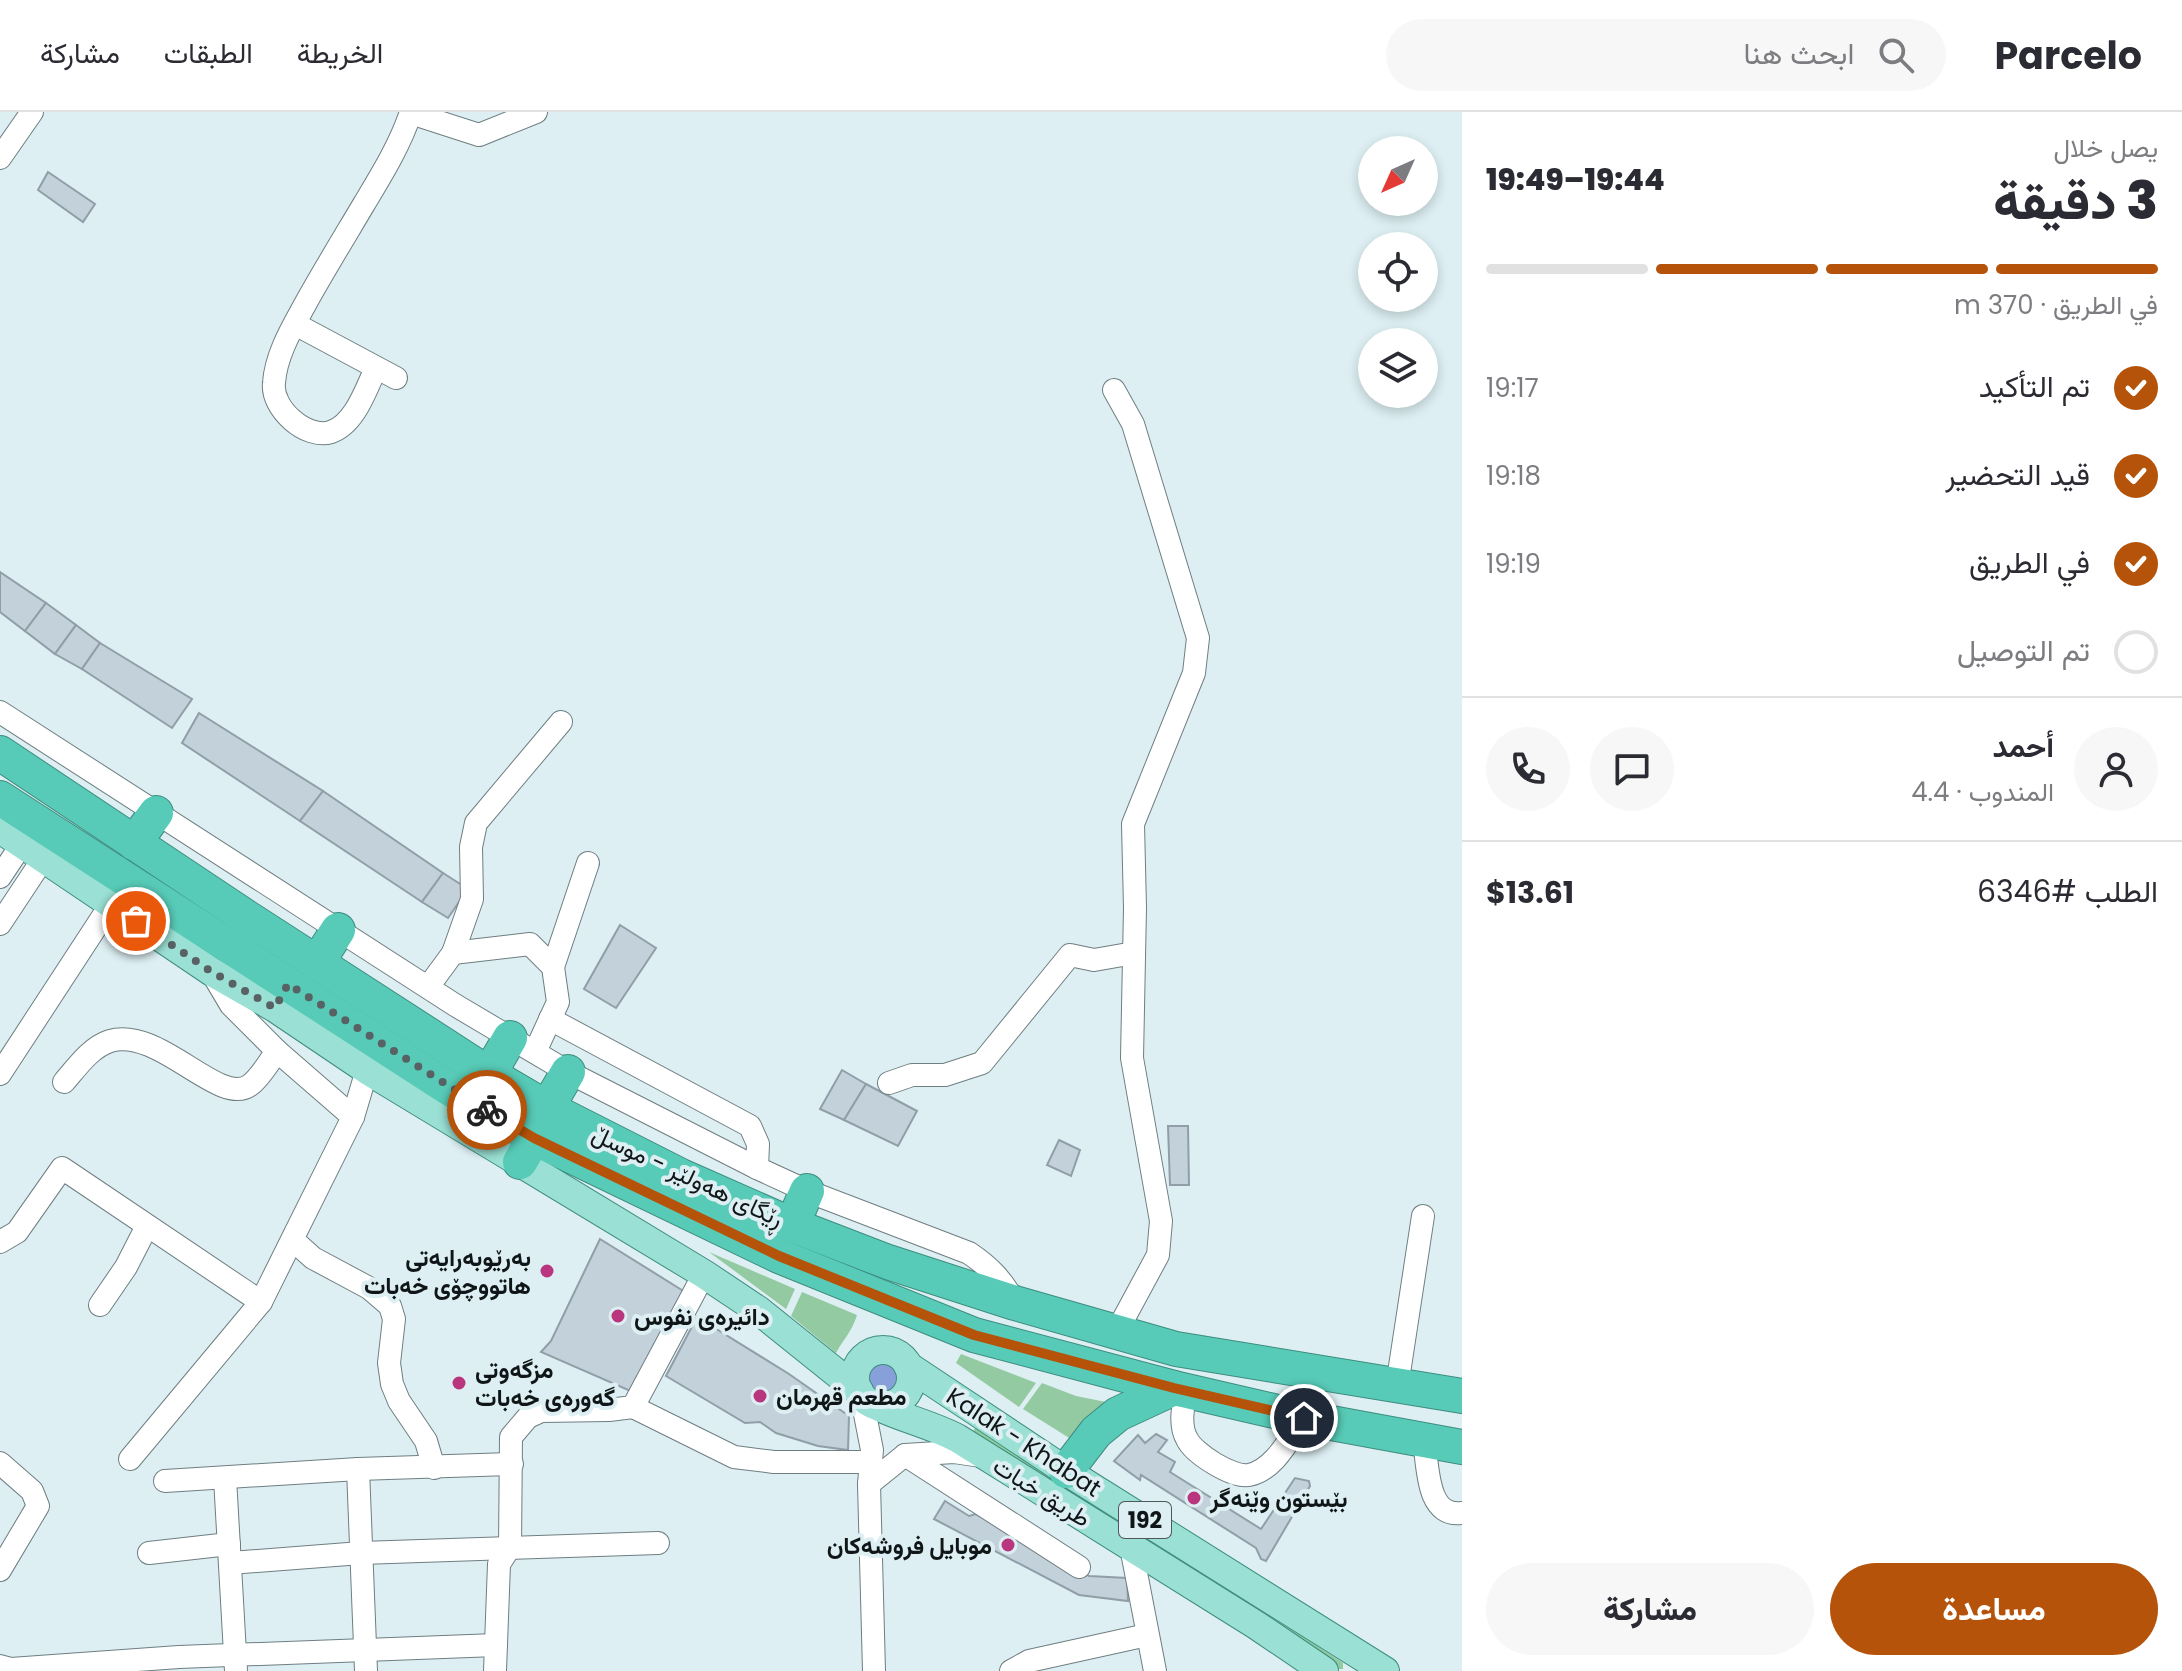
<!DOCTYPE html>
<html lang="ar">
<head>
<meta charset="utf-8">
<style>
  :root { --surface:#fff; --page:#f7f7f7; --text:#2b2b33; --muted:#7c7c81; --line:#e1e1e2; --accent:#b45309 }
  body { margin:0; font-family:Poppins,Vazirmatn,sans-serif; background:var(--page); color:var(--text); direction:rtl; height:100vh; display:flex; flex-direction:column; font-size:30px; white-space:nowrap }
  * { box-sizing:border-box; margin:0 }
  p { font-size:26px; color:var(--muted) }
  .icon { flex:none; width:44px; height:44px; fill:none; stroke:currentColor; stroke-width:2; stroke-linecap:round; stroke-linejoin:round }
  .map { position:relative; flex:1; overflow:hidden; direction:ltr }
  .sheet { display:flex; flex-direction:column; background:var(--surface); width:720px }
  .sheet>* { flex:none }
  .needle { width:52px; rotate:225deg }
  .tools { position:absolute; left:1358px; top:24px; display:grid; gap:16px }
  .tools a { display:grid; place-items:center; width:80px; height:80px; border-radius:50%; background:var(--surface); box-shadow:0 4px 12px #0003; font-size:40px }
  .pin { position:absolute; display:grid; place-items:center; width:68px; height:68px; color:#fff; margin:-34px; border:4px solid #fff; border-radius:50%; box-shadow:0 2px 8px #0007 }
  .courier { position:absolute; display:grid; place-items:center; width:80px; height:80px; margin:-40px; border:6px solid #b45309; border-radius:50%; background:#fff; color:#222; box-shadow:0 2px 10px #0007 }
  .head em { font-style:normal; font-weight:800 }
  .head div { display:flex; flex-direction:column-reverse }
  .head { display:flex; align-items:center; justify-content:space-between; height:136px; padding:0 24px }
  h1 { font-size:52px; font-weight:800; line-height:60px }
  .bar { display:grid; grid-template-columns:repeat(4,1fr); gap:12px 8px; align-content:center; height:96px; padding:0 24px }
  .bar i { height:10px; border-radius:6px; background:var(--line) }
  .bar .current { background:var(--accent) }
  .bar p { grid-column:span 4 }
  .line { display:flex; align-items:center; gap:20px; padding:0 24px; border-top:2px solid var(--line) }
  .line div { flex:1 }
  .round { display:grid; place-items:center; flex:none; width:84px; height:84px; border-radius:42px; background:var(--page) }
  ol { padding:0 24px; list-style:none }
  li { display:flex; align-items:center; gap:24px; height:88px }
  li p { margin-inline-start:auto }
  li .icon { padding:8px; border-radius:50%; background:var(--accent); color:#fff; stroke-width:4 }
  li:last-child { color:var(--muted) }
  li i { width:44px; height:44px; border:4px solid var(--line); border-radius:50% }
  .action { display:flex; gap:16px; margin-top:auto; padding:16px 24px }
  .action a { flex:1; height:92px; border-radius:48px; background:var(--accent); color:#fff; font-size:32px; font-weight:800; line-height:92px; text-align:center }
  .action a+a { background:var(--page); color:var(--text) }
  header { display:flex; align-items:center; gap:48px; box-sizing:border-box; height:112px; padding:0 40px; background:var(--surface); border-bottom:2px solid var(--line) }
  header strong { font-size:38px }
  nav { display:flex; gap:44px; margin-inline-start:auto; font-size:28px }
  .search { width:560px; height:72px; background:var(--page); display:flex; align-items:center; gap:20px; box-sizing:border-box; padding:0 28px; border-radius:44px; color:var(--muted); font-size:30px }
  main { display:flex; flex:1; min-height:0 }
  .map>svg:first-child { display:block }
  .green { fill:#93caa1 }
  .forest { fill:#8ecb9e }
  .water { fill:#87a0da }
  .building { fill:#c3d1da; stroke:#919ea7; stroke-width:2 }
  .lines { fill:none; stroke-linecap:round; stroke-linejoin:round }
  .minor-casing { stroke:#6e7e81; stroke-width:24 }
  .major-casing { stroke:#3e8c7f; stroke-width:30 }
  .highway-casing { stroke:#3e8c7f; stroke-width:36 }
  .minor { stroke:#fff; stroke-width:22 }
  .major { stroke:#9ae0d4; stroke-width:28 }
  .highway { stroke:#57cbb7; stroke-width:34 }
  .done { stroke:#586264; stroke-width:8; stroke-dasharray:0 14.4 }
  .route { stroke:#b45309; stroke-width:10 }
  .poi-dot { fill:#b9367e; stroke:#ddeff3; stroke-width:3 }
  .labels { text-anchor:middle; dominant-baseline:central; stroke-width:8; stroke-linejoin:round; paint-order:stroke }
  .shield { fill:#ddeff3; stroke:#4e5759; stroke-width:2 }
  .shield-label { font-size:22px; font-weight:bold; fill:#101617 }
  .street-label { font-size:24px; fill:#101617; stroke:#ddeff3 }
  .poi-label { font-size:24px; font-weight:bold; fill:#101617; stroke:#ddeff3; text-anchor:start }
</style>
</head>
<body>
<header>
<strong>Parcelo</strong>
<div class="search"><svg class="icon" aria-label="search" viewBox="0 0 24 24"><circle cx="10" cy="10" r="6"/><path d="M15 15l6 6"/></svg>ابحث هنا</div>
<nav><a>الخريطة</a><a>الطبقات</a><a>مشاركة</a></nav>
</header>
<main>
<section class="sheet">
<div class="head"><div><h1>3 دقيقة</h1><p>يصل خلال</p></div><em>19:44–19:49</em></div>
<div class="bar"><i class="current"></i><i class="current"></i><i class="current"></i><i></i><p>في الطريق · 370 m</p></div>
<ol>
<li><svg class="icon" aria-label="check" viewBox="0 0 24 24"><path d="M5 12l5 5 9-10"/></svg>تم التأكيد<p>19:17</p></li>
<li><svg class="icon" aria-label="check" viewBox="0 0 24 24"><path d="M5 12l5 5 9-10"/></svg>قيد التحضير<p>19:18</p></li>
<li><svg class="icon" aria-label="check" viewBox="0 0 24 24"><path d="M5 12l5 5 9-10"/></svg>في الطريق<p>19:19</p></li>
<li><i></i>تم التوصيل</li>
</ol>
<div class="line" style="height:144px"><a class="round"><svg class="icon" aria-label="person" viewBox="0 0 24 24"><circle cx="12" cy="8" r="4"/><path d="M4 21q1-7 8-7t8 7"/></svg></a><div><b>أحمد</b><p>المندوب · 4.4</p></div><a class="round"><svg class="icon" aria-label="chat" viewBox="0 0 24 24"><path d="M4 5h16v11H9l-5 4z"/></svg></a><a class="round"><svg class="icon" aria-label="phone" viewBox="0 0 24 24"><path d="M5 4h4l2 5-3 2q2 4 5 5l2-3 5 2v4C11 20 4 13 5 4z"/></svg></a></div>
<div class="line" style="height:104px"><div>الطلب #6346</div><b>$13.61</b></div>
<div class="action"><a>مساعدة</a><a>مشاركة</a></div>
</section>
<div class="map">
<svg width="1462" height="1559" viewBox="0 0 1462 1559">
  <rect width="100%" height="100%" fill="#ddeff3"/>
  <!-- green -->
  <g class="green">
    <path d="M709,1140L795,1177L786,1197Z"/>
    <path d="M802,1180L857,1203C851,1221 845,1225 836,1241L791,1204Z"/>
    <path d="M961,1242L1036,1271L1019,1295L956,1251Z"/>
    <path d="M1042,1271L1076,1284L1116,1292L1074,1329L1023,1297Z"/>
  </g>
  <!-- forest -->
  <path class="forest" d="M978,1310L1343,1551V1557H1337L973,1320Z"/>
  <!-- water -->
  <circle class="water" cx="884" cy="1265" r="21"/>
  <!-- building -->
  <g class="building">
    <path d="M48,60L95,92L83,110L38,78Z"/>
    <path d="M0,460L46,491L25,519L0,500Z"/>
    <path d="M46,491L76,513L55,542L25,519Z"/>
    <path d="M76,513L100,531L82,557L55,542Z"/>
    <path d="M100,531L192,587L172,616L82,557Z"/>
    <path d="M199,601L323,679L300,709L182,631Z"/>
    <path d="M323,679L443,761L422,790L300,709Z"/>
    <path d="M443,761L468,777L448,806L422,790Z"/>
    <path d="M620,813L656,836L616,896L584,877Z"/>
    <path d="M842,958L866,972L844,1008L820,997Z"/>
    <path d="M866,972L917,999L898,1034L844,1008Z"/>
    <path d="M1168,1014H1188L1189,1073H1170Z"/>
    <path d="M1059,1028L1080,1038L1071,1064L1047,1053Z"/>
    <path d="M600,1127L685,1180L635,1281L541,1240L551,1229Z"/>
    <path d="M697,1205L789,1262L849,1304L848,1338L818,1334L776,1321L760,1310L745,1311L666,1264Z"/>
    <path d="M1156,1322L1167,1328L1158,1340L1175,1350L1170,1360L1261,1417L1295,1366L1309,1369L1310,1374L1266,1449L1261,1447L1256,1436L1141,1363L1140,1368L1114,1349L1138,1323L1145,1331Z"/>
    <path d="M945,1389L969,1404L976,1402L1089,1464L1127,1466L1128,1489L1079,1483L934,1407Z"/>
  </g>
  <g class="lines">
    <!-- minor casing -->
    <g class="minor-casing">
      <g id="minor">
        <path d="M411,1L479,23L536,0"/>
        <path d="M0,46L32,0"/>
        <path d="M295,212L396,266"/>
        <path d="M376,256C366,277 355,312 331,320C306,328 271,296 274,271C276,241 294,213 308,187C326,155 345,124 364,92C382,62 400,33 411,0"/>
        <path d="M1114,278L1133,312L1198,526L1194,561L1133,712L1135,796L1132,946L1161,1109L1158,1143L1117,1219"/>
        <path d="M0,600L455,893L568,960L757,1056L807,1079L969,1141C990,1155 1003,1169 1015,1191"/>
        <path d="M0,765L22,732"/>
        <path d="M0,812L43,747"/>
        <path d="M453,841L472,787L471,735L476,711L561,610"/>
        <path d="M553,855L588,751"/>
        <path d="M212,861L231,893L277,939L353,1005"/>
        <path d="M428,875L453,841L530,832L553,855L558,890L535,940"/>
        <path d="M550,907L750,1014L758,1032L757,1056"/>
        <path d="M0,962L111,792"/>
        <path d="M64,970C77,955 91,935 110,929C159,914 220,996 250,973C260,966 269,950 277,939"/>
        <path d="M889,971L912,963H945L982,951L1070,843L1094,848L1134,841"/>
        <path d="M294,1129L313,1146L369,1176L390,1194L394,1207L389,1251L392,1272L399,1289L426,1329L434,1356"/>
        <path d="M0,1130L17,1120L62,1056L261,1190"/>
        <path d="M100,1193L126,1155L147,1114"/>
        <path d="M1397,1274L1423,1104"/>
        <path d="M1186,1279C1183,1294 1179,1314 1187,1327C1194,1342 1233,1366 1249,1363C1275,1358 1290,1325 1304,1306"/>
        <path d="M861,1282L872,1338L869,1372L874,1559"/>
        <path d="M633,1295L734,1345L774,1350H871"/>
        <path d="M1424,1328C1428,1353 1426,1406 1462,1401"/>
        <path d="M905,1343L1079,1455"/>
        <path d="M130,1347L261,1190L353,1005L367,958"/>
        <path d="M0,1351L32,1379L38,1394L0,1458"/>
        <path d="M358,1357L366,1559"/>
        <path d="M225,1366L236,1559"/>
        <path d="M165,1369L358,1357L512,1352"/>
        <path d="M869,1372L905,1343L954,1340L981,1344"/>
        <path d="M1131,1435L1155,1559"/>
        <path d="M149,1441L229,1432"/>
        <path d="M230,1451L361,1441L658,1431"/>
        <path d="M0,1554L11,1557L179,1545L496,1533"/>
        <path d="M495,1559L499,1452L510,1435L511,1325L528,1305L541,1299L609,1298L633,1295L704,1162"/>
        <path d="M1011,1559L1029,1549L1147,1523"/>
      </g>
    </g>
    <!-- major casing -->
    <g class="major-casing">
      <g id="major">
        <path d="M0,717L212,860L275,896L367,958L704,1162L758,1198L859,1279"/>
        <circle cx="883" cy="1266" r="28"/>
        <path d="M908,1254L1066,1359L1385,1559"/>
        <path d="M875,1293C901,1306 930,1312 957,1326L1256,1513L1324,1559"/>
      </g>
    </g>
    <!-- highway casing -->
    <g class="highway-casing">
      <g id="highway">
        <path d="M0,641L243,803L489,962L547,996L681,1064L792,1113L888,1150L1015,1191L1176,1237L1462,1284"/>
        <path d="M0,686L447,975L534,1026L779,1144L974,1223L1174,1276L1304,1306L1462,1335"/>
        <path d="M134,731L156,701"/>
        <path d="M317,851L338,818"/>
        <path d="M489,962L510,926"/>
        <path d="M547,996L568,960"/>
        <path d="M520,1050L534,1026"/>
        <path d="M792,1113L807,1079"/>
        <path d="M1066,1359L1096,1320L1118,1302L1174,1276"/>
      </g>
    </g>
    <!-- minor -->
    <use href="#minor" class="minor"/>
    <!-- major -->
    <use href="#major" class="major"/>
    <!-- highway -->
    <use href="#highway" class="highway"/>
  </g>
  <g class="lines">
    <!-- done -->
    <path class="done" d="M136,809L212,860L275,896L288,872L487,998"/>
    <!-- route -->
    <path class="route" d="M487,998L534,1026L779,1144L974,1223L1174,1276L1304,1306"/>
  </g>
  <!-- markers -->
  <g class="poi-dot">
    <circle cx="547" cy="1159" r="8"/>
    <circle cx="618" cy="1204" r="8"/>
    <circle cx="459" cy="1271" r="8"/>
    <circle cx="760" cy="1284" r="8"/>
    <circle cx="1194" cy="1386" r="8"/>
    <circle cx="1008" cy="1433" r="8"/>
  </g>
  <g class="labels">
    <!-- shield labels -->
    <rect class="shield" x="1119" y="1390" width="52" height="36" rx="6"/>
    <g class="shield-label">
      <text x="1145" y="1408">192</text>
    </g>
    <!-- street labels -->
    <g class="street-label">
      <text transform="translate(688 1064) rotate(25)">ڕێگای هەولێر - موسڵ</text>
      <text transform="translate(1024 1330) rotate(33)">Kalak - Khabat</text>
      <text transform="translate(1042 1380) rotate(32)">طريق خبات</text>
    </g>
    <!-- poi labels -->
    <g class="poi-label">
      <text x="531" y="1145" text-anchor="end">به‌رێوبه‌رایه‌تی<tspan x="531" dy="28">هاتووچۆی خه‌بات</tspan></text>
      <text x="634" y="1204">دائیرەی نفوس</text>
      <text x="475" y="1257">مزگەوتى<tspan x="475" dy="28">گەورەى خەبات</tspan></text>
      <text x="776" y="1284">مطعم قهرمان</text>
      <text x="1210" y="1386">بێستون وێنەگر</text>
      <text x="992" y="1433" text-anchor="end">موبایل فروشەکان</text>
    </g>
  </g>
</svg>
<div class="tools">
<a><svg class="needle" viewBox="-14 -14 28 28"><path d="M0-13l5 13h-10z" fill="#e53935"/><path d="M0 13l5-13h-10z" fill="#7c7c81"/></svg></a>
<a><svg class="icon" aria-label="locate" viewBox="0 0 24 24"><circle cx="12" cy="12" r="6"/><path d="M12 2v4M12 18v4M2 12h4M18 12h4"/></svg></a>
<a><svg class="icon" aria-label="layers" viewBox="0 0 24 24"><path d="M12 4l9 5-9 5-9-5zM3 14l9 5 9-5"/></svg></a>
</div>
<div class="pin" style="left:136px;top:809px;background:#ea580c"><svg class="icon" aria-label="bag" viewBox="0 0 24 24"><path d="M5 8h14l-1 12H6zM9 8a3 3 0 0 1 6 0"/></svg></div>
<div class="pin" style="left:1304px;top:1306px;background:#1f2937"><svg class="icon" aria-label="home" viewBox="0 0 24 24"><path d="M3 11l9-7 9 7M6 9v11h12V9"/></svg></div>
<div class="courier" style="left:487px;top:998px"><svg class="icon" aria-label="bike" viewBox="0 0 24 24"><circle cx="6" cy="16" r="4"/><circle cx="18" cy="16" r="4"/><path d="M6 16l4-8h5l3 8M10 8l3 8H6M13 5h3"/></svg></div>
</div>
</main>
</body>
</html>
